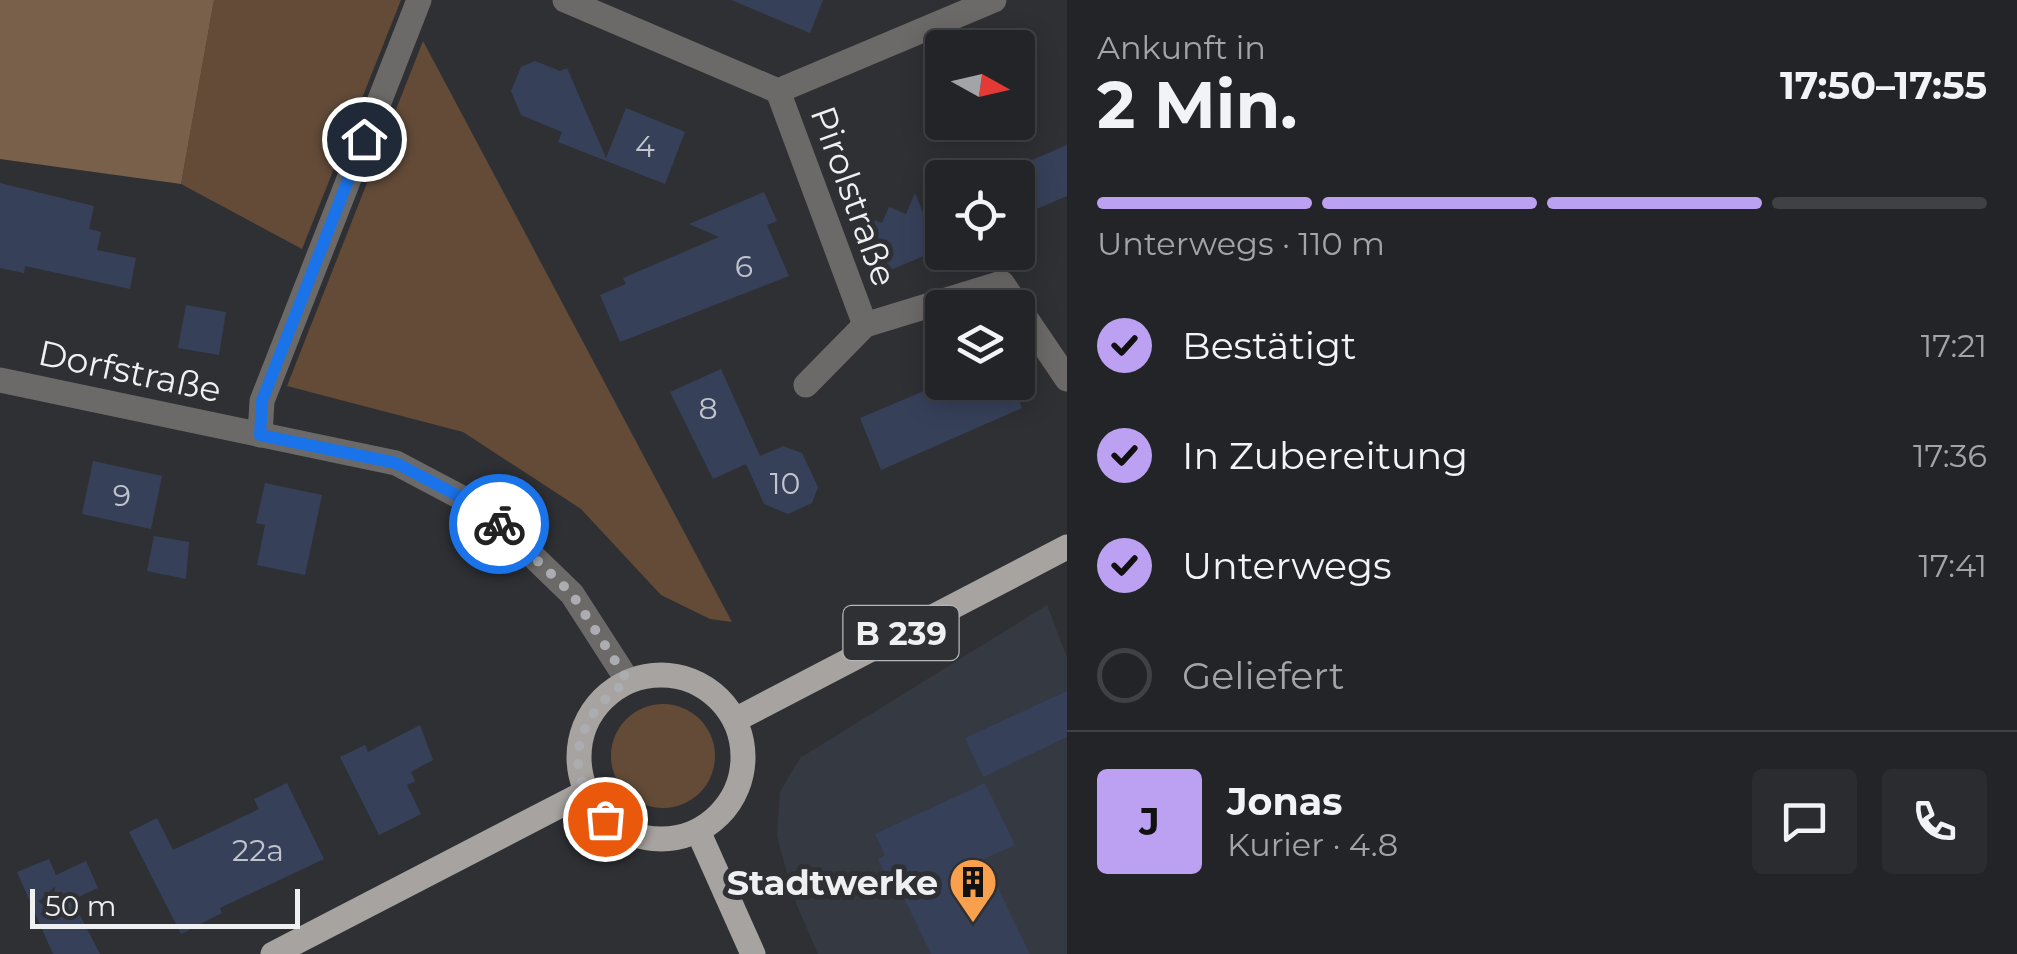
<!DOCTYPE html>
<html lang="de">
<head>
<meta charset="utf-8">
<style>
  :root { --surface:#232427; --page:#2b2c2f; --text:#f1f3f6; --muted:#a3a4a7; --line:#404144; --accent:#bca0f2 }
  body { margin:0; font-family:Montserrat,sans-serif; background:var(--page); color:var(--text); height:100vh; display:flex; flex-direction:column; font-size:38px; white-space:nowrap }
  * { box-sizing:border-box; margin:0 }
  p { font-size:32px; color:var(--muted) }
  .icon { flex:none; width:55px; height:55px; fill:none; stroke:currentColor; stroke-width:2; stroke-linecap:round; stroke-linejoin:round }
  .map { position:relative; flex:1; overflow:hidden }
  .drawer { display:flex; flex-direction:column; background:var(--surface); width:950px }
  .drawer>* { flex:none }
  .needle { width:65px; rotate:98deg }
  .fabs { position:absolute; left:925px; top:30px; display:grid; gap:20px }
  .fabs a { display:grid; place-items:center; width:110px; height:110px; border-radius:10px; background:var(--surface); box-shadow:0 5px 25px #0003,0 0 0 2px var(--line); font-size:50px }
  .scale { position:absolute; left:30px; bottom:25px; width:270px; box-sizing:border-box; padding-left:10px; border:5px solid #eef0f2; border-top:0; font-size:28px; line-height:35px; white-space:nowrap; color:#eef0f2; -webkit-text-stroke:8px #2f3034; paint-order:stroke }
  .pin { position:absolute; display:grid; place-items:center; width:85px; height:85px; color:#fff; margin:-42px; border:5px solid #fff; border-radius:50%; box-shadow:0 2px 10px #0007 }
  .courier { position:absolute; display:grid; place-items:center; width:100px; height:100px; margin:-50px; border:8px solid #1a73e8; border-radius:50%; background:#fff; color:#222; box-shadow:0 2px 12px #0007 }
  .headline em { font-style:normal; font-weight:700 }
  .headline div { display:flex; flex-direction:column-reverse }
  .headline { display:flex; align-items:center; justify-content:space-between; height:170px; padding:0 30px }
  h1 { font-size:65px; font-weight:700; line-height:75px }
  .bar { display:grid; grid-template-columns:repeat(4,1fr); gap:15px 10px; align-content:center; height:120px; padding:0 30px }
  .bar i { height:12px; border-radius:8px; background:var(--line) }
  .bar .current { background:var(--accent) }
  .bar p { grid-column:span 4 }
  .line { display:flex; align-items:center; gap:25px; padding:0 30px; border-top:2px solid var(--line) }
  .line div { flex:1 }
  .round { display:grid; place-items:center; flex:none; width:105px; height:105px; border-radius:10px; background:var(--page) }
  ol { padding:0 30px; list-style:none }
  li { display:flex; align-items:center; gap:30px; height:110px }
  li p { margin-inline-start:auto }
  li .icon { padding:10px; border-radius:50%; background:var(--accent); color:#111; stroke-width:4 }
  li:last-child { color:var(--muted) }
  li i { width:55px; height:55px; border:5px solid var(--line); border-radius:50% }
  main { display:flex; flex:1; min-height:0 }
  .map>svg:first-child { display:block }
  .built { fill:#353942 }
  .green { fill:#634b38 }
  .forest { fill:#79604b }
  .building { fill:#364059 }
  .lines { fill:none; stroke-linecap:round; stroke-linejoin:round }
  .minor { stroke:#6c6a69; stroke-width:25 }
  .major { stroke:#a6a3a0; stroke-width:25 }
  .done { stroke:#abadb0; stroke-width:10; stroke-dasharray:0 18 }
  .route { stroke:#1a73e8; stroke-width:12 }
  .labels { text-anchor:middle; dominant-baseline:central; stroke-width:10; stroke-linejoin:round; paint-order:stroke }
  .number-label { font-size:30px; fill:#c0c4cc }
  .shield { fill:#2f3034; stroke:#b5b6b9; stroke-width:2.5 }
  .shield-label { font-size:32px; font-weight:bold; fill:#eef0f2 }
  .street-label { font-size:35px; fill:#eef0f2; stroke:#2f3034 }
  .poi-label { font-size:35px; font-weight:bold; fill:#eef0f2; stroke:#2f3034; text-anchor:end }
</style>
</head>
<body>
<main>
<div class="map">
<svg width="1067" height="954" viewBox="0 0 1067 954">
  <rect width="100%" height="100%" fill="#2f3034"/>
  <!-- built -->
  <path class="built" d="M1047,605L1067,658V954H818L794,899L777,836L780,792L800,758Z"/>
  <!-- green -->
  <g class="green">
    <path d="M214,0H401L302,249L181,184Z"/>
    <path d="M423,41L732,622L710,619L661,595L581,509L463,432L287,386Z"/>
    <circle cx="663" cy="756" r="52"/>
  </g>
  <!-- forest -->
  <path class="forest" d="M0,0H214L181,184L0,159Z"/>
  <!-- building -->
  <g class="building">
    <path d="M731,0H823L810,33Z"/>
    <path d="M535,61L560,71L567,68L606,158L626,108L685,132L665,184L558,142L562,132L521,115L511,91L521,67Z"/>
    <path d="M1067,145V196L1018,217V166Z"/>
    <path d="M0,183L94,206L89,229L101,232L97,250L136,258L130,289L25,266L24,273L0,268Z"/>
    <path d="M764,192L777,221L767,225L789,276L620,342L600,295L626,284L623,278L719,237L689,224Z"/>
    <path d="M915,193L938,250L886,272L862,215L882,223L889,207L906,214Z"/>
    <path d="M186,305L226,312L219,355L178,348Z"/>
    <path d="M721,369L760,456L783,446L802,453L818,487L812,503L788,514L764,504L746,464L713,479L670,392Z"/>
    <path d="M945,382H1012L1022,408L881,470L860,418Z"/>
    <path d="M93,461L162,476L151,529L82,514Z"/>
    <path d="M265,483L322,495L305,575L257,565L265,525L256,523Z"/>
    <path d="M154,536L189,542L186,579L147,571Z"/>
    <path d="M1067,691V737L983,777L965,738Z"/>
    <path d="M420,725L433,760L411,772L415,781L407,785L421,814L379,835L340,757L365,745L368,752Z"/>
    <path d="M287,783L324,859L220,908L222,913L181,934L129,832L157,818L173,850L259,809L254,799Z"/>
    <path d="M985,783L1015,845L984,859L1030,954H931L903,896L898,899L878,859L885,855L875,834Z"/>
    <path d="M49,859L56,875L86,861L98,888L72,900L100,954H53L17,872Z"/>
  </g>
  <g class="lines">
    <!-- minor -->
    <g class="minor">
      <path d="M565,0L778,91L994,0"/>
      <path d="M778,91L865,325"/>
      <path d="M0,380L396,463L485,510L572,594L628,681"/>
      <path d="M806,385L865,325L1002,283L1067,379"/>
      <path d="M260,435L262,401L419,0"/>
    </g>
    <!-- major -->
    <g class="major">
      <circle cx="661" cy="757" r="82"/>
      <path d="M735,720L1067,547"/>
      <path d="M698,831L753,954"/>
      <path d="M273,954L586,792"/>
    </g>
  </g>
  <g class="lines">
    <!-- done -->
    <path class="done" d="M499,524L572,594L628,681C591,705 564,747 586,792C590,802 599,811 605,819"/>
    <!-- route -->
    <path class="route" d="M364,139L262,401L260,435L396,463L485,510L499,524"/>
  </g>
  <!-- icons -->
  <defs>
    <g id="building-pin" transform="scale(2.5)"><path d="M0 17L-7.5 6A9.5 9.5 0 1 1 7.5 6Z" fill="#f9a04d" stroke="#2f3034"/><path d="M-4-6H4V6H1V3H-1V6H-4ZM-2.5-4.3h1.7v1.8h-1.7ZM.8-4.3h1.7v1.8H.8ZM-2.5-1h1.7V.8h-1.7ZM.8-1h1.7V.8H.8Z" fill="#111"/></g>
  </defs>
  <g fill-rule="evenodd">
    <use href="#building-pin" x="973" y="882"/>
  </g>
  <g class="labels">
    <!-- number labels -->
    <g class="number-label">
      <text x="645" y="146">4</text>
      <text x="744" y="266">6</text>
      <text x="708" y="408">8</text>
      <text x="785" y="483">10</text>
      <text x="122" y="495">9</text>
      <text x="258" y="850">22a</text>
    </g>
    <!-- shield labels -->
    <rect class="shield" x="843.5" y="606" width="115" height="54" rx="8"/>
    <g class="shield-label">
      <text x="901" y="633">B 239</text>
    </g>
    <!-- street labels -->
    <g class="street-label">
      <text transform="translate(854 196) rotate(70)">Pirolstraße</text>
      <text transform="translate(130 371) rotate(12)">Dorfstraße</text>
    </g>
    <!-- poi labels -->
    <g class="poi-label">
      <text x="938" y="882">Stadtwerke</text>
    </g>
  </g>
</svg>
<div class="fabs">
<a><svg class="needle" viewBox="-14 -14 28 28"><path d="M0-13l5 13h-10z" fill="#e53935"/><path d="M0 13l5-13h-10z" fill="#a3a4a7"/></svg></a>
<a><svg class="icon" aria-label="locate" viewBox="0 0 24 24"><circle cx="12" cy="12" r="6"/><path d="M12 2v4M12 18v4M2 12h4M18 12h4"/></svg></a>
<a><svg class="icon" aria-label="layers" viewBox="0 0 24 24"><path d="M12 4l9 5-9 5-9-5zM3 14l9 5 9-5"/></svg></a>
</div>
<div class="scale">50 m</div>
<div class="pin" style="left:605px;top:819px;background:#ea580c"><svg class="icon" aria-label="bag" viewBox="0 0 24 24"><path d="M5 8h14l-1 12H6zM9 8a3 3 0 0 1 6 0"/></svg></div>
<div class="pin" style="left:364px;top:139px;background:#1f2937"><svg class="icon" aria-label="home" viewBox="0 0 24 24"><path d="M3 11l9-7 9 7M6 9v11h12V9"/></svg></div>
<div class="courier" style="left:499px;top:524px"><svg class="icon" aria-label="bike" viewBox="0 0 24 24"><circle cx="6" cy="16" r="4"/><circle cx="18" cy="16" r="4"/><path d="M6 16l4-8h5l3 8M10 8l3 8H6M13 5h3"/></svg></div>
</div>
<section class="drawer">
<div class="headline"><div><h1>2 Min.</h1><p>Ankunft in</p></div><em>17:50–17:55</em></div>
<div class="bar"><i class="current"></i><i class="current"></i><i class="current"></i><i></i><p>Unterwegs · 110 m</p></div>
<ol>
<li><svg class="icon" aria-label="check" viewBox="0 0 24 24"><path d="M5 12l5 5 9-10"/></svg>Bestätigt<p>17:21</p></li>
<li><svg class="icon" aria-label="check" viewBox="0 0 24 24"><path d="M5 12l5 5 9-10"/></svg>In Zubereitung<p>17:36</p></li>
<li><svg class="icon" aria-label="check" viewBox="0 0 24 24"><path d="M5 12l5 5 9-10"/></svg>Unterwegs<p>17:41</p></li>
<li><i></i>Geliefert</li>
</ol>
<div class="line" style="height:180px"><b class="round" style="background:var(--accent);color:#111">J</b><div><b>Jonas</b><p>Kurier · 4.8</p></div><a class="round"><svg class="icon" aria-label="chat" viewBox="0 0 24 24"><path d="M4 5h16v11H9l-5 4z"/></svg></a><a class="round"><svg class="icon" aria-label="phone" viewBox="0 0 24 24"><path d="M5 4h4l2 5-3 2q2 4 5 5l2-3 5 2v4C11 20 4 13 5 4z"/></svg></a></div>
</section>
</main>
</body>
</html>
